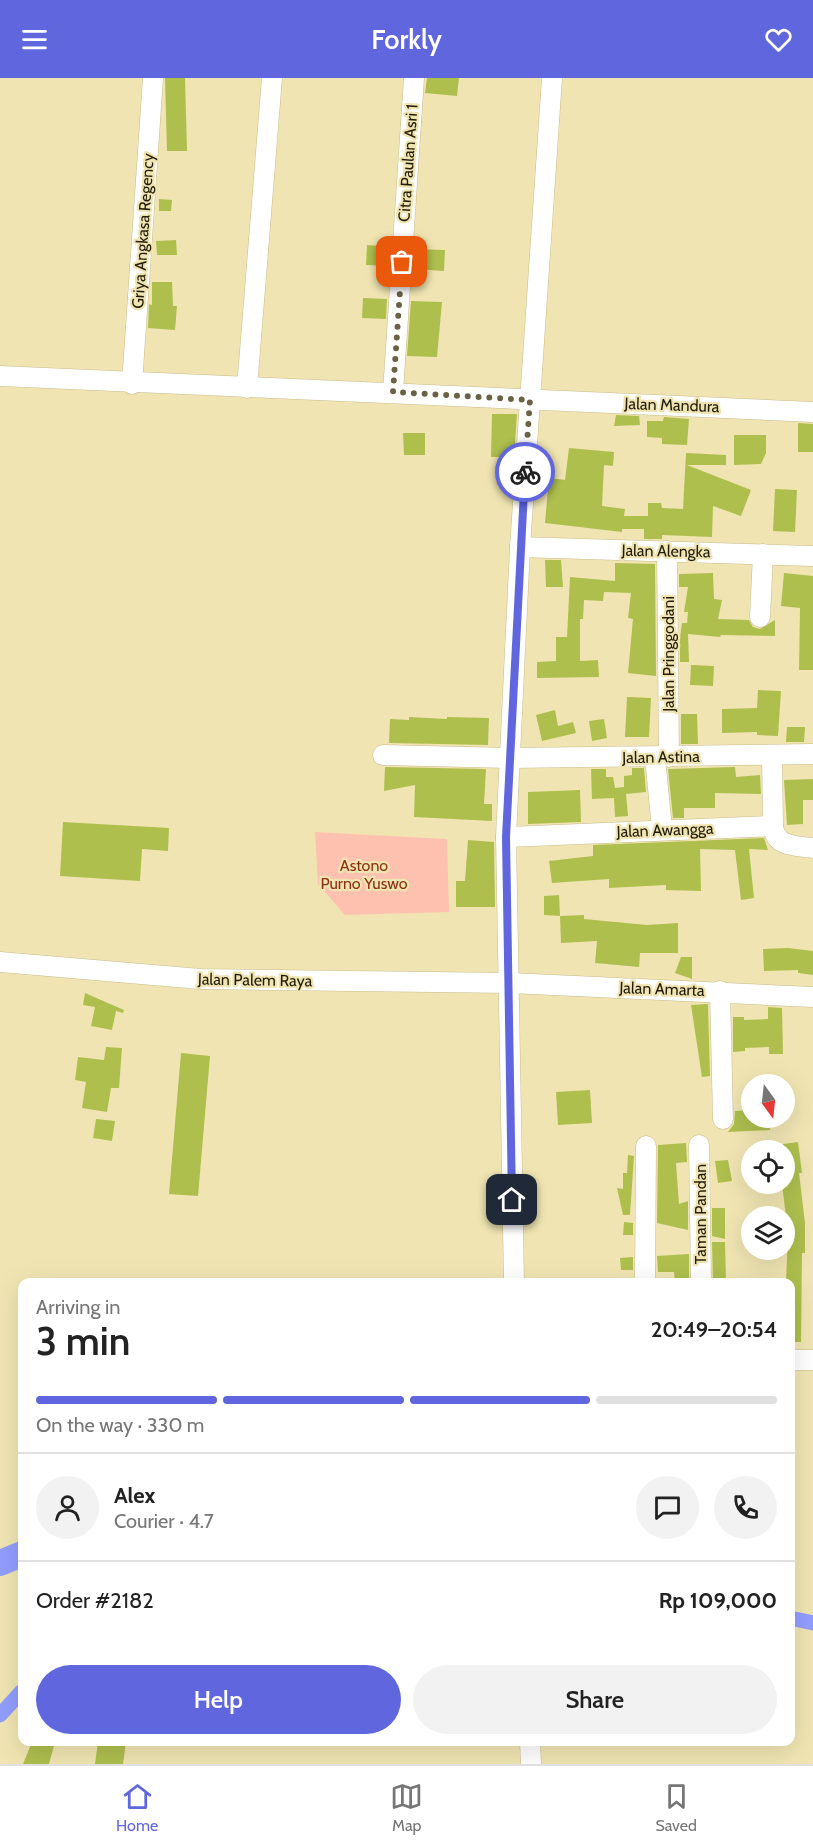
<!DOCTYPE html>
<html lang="en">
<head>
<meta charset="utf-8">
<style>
  :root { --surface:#fff; --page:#f2f2f2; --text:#222; --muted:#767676; --line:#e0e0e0; --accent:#5f66de }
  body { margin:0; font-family:Cabin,sans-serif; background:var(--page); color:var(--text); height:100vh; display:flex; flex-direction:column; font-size:22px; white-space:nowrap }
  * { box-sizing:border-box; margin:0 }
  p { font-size:20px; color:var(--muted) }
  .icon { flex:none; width:33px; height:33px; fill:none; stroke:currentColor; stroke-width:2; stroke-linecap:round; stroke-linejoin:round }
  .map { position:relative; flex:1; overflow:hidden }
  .details { position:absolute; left:18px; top:1200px; width:777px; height:468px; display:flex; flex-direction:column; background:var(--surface); border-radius:12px; box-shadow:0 6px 24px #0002 }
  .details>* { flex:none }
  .needle { width:39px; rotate:165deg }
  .fabs { position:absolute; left:741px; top:996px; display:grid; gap:12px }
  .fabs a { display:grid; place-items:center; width:54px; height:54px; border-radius:50%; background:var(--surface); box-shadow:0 6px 24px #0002; font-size:30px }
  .pin { position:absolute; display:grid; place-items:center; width:51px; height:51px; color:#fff; margin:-26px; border-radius:12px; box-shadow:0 3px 9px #0006 }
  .courier { position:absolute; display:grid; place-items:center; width:60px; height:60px; margin:-30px; border:4px solid #5f66de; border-radius:50%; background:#fff; color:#222; box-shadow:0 2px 8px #0007 }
  .overview em { font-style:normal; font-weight:600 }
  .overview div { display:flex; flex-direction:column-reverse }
  .overview { display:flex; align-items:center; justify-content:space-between; height:102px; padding:0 18px }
  h1 { font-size:39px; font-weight:600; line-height:45px }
  .bar { display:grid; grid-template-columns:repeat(4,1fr); gap:9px 6px; align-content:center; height:72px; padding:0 18px }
  .bar i { height:8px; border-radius:4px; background:var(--line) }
  .bar .on { background:var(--accent) }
  .bar p { grid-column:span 4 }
  .line { display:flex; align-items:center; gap:15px; padding:0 18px; border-top:2px solid var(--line) }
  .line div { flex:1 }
  .round { display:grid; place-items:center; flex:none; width:63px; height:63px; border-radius:32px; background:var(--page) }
  .cta { display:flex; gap:12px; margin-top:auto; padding:12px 18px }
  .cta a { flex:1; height:69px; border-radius:36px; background:var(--accent); color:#fff; font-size:24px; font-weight:600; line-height:69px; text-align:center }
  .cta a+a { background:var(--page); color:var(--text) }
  header { display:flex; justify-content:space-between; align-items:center; height:78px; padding:0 18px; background:var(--accent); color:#fff; font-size:27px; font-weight:600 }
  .dock { display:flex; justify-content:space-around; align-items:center; height:84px; border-top:2px solid var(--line); background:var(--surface); font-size:16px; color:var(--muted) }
  .dock a { display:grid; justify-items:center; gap:3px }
  .dock .on { color:var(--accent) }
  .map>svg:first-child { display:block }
  .green { fill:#ffc1af }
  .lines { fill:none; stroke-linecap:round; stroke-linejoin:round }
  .canal { stroke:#929efe; stroke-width:15 }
  .river { stroke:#929efe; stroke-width:26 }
  .building { fill:#aebf4e }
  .minor-casing { stroke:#c7bc8b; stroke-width:21 }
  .minor { stroke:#fff; stroke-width:20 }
  .done { stroke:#696244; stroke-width:6; stroke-dasharray:0 10.8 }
  .route { stroke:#5f66de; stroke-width:8 }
  .labels { text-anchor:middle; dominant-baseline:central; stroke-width:4.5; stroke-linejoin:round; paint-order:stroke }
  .street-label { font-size:16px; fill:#211c09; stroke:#f0e5b2 }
  .park-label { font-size:16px; fill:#8f3013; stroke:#f0e5b2 }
</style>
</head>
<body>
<header><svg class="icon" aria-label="menu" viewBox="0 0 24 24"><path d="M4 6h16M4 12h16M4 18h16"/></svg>Forkly<svg class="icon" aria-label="heart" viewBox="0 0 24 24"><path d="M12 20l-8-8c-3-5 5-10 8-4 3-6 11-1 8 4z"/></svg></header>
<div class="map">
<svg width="813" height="1686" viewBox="0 0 813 1686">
  <rect width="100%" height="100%" fill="#f0e5b2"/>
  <!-- green -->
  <path class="green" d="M315,754L447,761L449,834L345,837L318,806Z"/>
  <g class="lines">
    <!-- canal -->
    <g class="canal">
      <path d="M790,1540L813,1545"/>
      <path d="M0,1637L22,1613"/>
    </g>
    <!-- river -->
    <path class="river" d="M0,1485L22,1476"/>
  </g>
  <!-- building -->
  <g class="building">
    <path d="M165,0H185L187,73H167Z"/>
    <path d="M427,0H459L457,18L425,15Z"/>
    <path d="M159,121L172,122L171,133H159Z"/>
    <path d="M176,162L177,177H157L156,163Z"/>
    <path d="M367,167L391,169L389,188L366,187Z"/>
    <path d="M415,171L445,172L444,193L413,191Z"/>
    <path d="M152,204H172L173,228H177L175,252L148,250L149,226L152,227Z"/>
    <path d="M363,220L387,221L386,241L362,240Z"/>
    <path d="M411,223L442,224L437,279L407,278Z"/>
    <path d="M492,336H517L514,379H491Z"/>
    <path d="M616,337L639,338L640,347L614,348Z"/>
    <path d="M664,339L689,341L687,367L662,366V360L647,359V343H663Z"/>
    <path d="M798,345L813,346V374H798Z"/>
    <path d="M403,355H425V377H404Z"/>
    <path d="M734,357H766V375L761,386L734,387Z"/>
    <path d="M569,370L614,374L613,388L604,387L602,428L625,431L624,438H648V425H661L662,430L683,431L686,375L726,377V387H687L751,412L741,438L713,428L712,459L662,457V461H644V451H622V454L545,445L549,400L565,402Z"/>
    <path d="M775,411L797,412L795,454L773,453Z"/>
    <path d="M545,482H561L563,509H546Z"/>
    <path d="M615,485L655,486L656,598L628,595L633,541L628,540L631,515L604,514L603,523L584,522L583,541H580V583L598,582L599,599L537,600V584L556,583V559H567L570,499L615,503Z"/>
    <path d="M713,495L714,521L722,522L718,541L749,542L753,549L760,551L775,542V558L721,557L720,559L688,556L689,584H680V559L682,545H687L688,534H684L688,509H679V496Z"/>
    <path d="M784,495L813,498V592H799L800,530L781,528Z"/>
    <path d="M691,587L714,588L713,608L690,607Z"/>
    <path d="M758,612L781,613L778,658L757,657V654L722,655V631L757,630Z"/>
    <path d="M627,619L651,620L649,659H625Z"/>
    <path d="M555,632L558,648L573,644L576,655L542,663L536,637Z"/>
    <path d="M681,636H697L698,666H681Z"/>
    <path d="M409,639L447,641V639L489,640L488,667L389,665L390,641L409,642Z"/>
    <path d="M604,641L607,660L592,663L589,643Z"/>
    <path d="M787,649H805L804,664H786Z"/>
    <path d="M385,689L486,691L484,726H492V743L414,739L415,707L384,713Z"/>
    <path d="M735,689L736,699L760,697L761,716L715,715V730H684V740H673L668,691Z"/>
    <path d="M632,690H644L646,714L626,716L628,738L615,739L614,720L592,721L591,691H606V699H613L615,710L624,709V698L632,697Z"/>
    <path d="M813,701V722H803V746L787,747L784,702Z"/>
    <path d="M580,712L581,744L528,746V714Z"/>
    <path d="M63,744L169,750L168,773L142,771L140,803L60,798Z"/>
    <path d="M764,760L768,772L749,771L754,820L741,822L735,772L700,771L701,813L666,812V807L609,810V801L552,805L549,783L593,778V767Z"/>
    <path d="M468,762L494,764L495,829H456V803H465Z"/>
    <path d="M559,817L560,838L544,837V818Z"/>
    <path d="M584,837V841L647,847L678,845V875H640L639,889L595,885L597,863L561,865L560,838Z"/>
    <path d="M788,870L813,873V897L798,895V892L764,893L763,871Z"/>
    <path d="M681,879H692V901L675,895Z"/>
    <path d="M85,915L124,932L123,935L116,933L112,952L91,948L95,929L83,927Z"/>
    <path d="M708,926L710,998L702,999L691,927Z"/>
    <path d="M768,929L782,930L783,976H769V969L745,970V973L733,974V939H744V942L768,941Z"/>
    <path d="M106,969L122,970L119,1010H111L107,1034L82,1030L86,1004L75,1002L78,979L104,982Z"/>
    <path d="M181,975L210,978L198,1118L169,1116Z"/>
    <path d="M590,1012L592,1045L558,1047L556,1014Z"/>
    <path d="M752,1032V1040H771L770,1052L728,1054L734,1046L735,1033Z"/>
    <path d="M96,1041L115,1043L112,1063L93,1060Z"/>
    <path d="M798,1064L802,1095H799L805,1145V1175H802L801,1264H790V1204H786L788,1155L782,1106L788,1102L783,1066Z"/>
    <path d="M686,1065L687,1084L676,1085L679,1126L688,1123V1152L657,1145L658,1067Z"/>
    <path d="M628,1077L634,1078L630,1137H623L617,1110L623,1111V1095H627Z"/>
    <path d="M728,1082L732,1103L718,1105L715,1083Z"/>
    <path d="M712,1130H725V1161L712,1158Z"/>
    <path d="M624,1144L633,1145V1157H623Z"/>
    <path d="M712,1164H725L726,1204H713Z"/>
    <path d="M689,1176V1204H675L674,1194H658L657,1178Z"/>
    <path d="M633,1179V1192H621L620,1180Z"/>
    <path d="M32,1664H55L49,1686H23Z"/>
    <path d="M98,1664H126L123,1686H95Z"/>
  </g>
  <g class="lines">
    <!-- minor casing -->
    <g class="minor-casing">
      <g id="minor">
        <path d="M0,298L813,334"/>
        <path d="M132,306L153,0"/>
        <path d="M247,310L272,0"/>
        <path d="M393,314L414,0"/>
        <path d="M520,469L813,478"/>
        <path d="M667,473L669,679"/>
        <path d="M760,539L763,476"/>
        <path d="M383,677L509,680L813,676"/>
        <path d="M772,677L773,748"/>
        <path d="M655,679L662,751"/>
        <path d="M506,759L773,748C775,769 796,768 813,770"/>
        <path d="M0,884L200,901L510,905L813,919"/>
        <path d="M720,913L723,1041"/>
        <path d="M699,1067L701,1204"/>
        <path d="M514,1204L506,759L520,469L552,0"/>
        <path d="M645,1204L646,1068"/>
        <path d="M790,1282H813"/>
        <path d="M530,1664L531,1686"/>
      </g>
    </g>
    <!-- minor -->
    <use href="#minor" class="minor"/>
  </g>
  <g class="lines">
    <!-- done -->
    <path class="done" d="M402,184L393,314L530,322L525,394"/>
    <!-- route -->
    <path class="route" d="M512,1122L506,759L525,394"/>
  </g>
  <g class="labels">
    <!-- street labels -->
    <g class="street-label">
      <text transform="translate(408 85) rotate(-86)">Citra Paulan Asri 1</text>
      <text transform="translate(143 153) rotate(-86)">Griya Angkasa Regency</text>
      <text transform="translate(672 327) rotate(2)">Jalan Mandura</text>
      <text transform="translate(666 473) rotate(1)">Jalan Alengka</text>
      <text transform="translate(668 576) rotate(-90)">Jalan Pringgodani</text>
      <text transform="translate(661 679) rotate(-1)">Jalan Astina</text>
      <text transform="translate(665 752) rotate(-2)">Jalan Awangga</text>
      <text transform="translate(255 902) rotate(1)">Jalan Palem Raya</text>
      <text transform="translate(662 911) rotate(2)">Jalan Amarta</text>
      <text transform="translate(700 1136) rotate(-90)">Taman Pandan</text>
    </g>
    <!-- park labels -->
    <g class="park-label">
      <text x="364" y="787">Astono<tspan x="364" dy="18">Purno Yuswo</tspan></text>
    </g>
  </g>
</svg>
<div class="fabs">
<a><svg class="needle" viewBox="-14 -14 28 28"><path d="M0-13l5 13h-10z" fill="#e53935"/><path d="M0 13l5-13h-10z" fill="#767676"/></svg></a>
<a><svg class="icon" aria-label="locate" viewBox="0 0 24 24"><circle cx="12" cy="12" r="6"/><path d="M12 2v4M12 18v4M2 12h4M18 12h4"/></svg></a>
<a><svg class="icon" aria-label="layers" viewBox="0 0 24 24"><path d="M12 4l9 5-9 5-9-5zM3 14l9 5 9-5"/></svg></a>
</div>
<div class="pin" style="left:402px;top:184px;background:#ea580c"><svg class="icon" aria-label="bag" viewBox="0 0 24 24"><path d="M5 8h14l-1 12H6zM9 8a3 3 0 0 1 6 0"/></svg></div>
<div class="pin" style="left:512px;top:1122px;background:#1f2937"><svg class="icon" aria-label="home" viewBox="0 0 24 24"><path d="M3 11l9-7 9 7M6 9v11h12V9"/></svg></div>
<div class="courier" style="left:525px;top:394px"><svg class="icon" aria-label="bike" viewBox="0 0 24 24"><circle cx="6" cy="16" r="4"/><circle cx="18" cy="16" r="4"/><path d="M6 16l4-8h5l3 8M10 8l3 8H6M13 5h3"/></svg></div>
<section class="details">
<div class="overview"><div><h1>3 min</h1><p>Arriving in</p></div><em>20:49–20:54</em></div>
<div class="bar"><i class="on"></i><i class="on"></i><i class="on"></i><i></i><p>On the way · 330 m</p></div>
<div class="line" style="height:108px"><a class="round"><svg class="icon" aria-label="person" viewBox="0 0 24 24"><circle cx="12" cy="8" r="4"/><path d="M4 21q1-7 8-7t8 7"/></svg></a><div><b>Alex</b><p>Courier · 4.7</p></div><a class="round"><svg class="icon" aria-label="chat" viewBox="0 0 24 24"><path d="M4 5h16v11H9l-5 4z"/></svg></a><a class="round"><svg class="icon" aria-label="phone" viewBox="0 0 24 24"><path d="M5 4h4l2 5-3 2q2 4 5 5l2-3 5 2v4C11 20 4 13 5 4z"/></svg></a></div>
<div class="line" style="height:78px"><div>Order #2182</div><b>Rp 109,000</b></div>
<div class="cta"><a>Help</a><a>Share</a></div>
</section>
</div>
<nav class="dock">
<a class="on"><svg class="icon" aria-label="home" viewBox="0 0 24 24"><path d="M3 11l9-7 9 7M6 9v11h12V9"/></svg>Home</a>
<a><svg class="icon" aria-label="map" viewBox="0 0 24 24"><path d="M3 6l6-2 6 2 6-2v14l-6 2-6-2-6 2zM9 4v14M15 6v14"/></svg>Map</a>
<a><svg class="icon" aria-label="saved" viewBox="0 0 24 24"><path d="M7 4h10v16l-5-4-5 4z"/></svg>Saved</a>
</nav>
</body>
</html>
